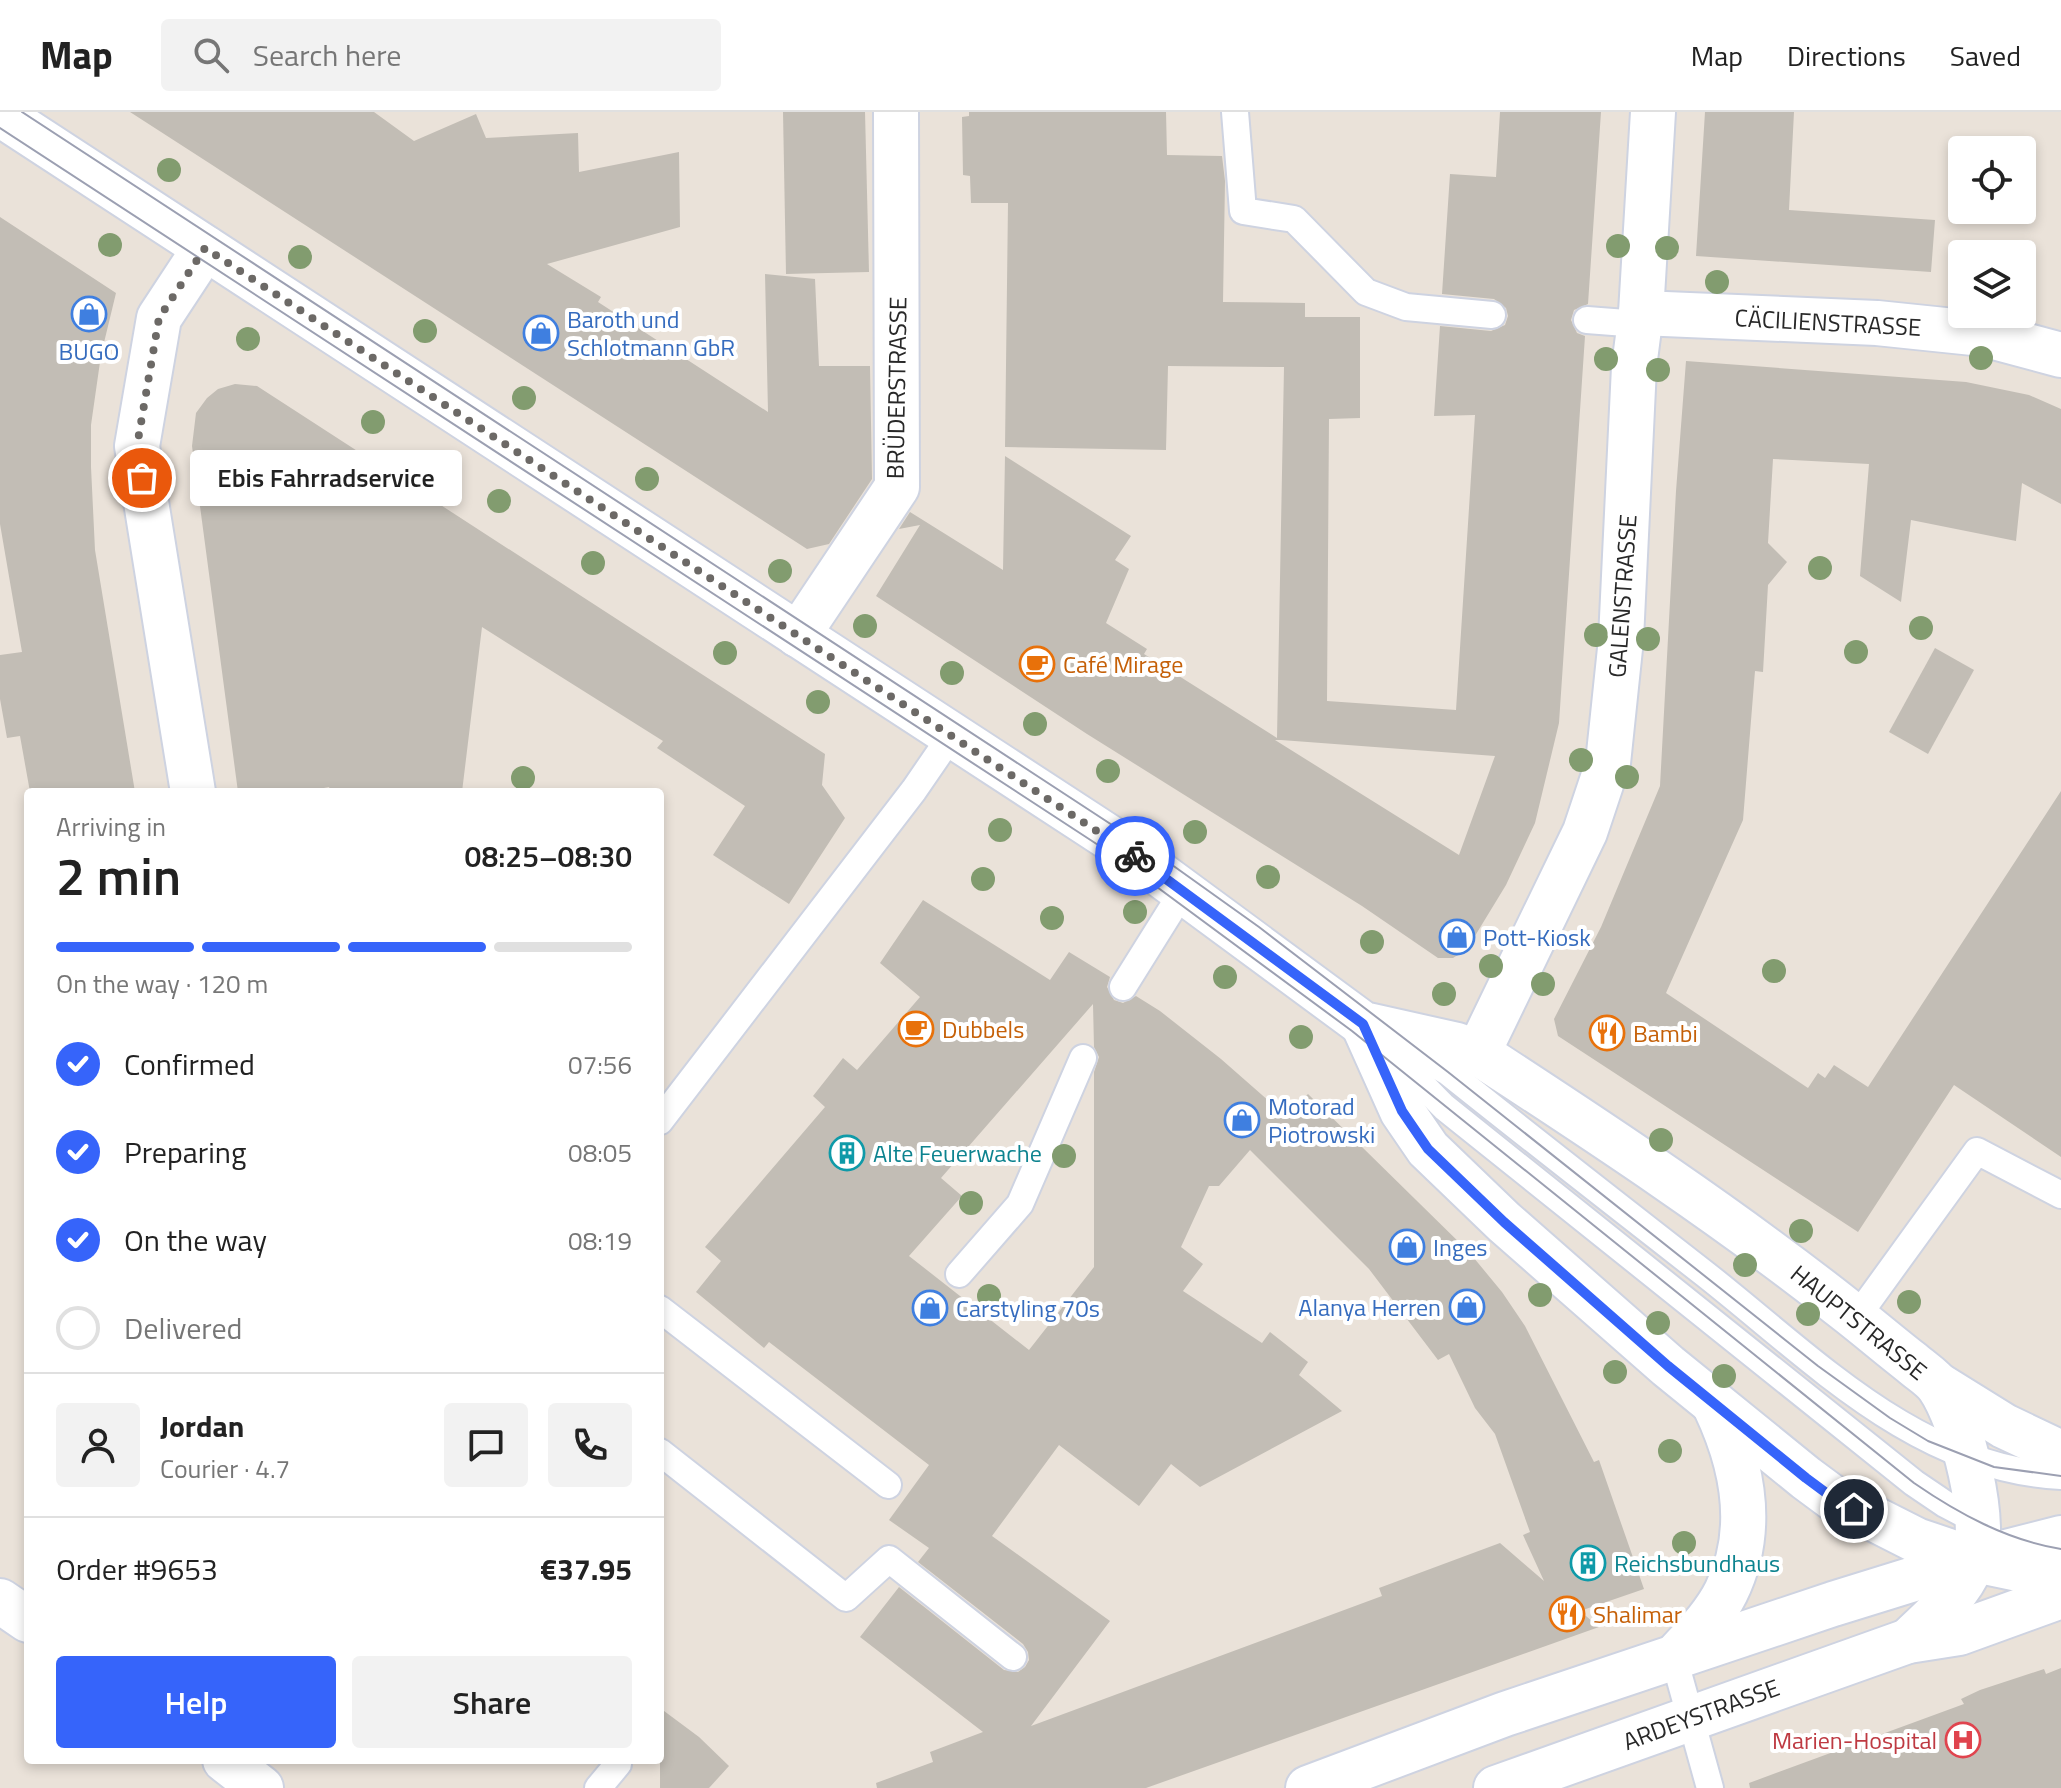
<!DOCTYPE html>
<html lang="en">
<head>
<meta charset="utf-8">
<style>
  :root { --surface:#fff; --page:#f2f2f2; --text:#222; --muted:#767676; --line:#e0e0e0; --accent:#3664fa }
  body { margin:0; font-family:"Titillium Web",sans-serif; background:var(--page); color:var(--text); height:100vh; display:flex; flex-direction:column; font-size:30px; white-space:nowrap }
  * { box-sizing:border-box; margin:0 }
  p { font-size:26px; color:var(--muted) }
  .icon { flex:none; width:44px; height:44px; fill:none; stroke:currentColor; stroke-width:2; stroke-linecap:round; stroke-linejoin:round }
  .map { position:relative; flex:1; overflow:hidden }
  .drawer { position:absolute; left:24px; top:676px; width:640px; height:976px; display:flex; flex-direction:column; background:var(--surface); border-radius:8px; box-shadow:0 4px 12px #0003 }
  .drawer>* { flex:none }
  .buttons { position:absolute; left:1948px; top:24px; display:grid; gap:16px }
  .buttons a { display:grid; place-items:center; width:88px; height:88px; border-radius:8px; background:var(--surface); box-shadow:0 4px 12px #0003; font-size:40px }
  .pin { position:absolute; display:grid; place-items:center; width:68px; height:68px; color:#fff; margin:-34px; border:4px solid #fff; border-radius:50%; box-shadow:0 2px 8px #0007 }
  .courier { position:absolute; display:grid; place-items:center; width:80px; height:80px; margin:-40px; border:6px solid #3664fa; border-radius:50%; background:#fff; color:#222; box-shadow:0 2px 10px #0007 }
  .bubble { position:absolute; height:56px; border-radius:8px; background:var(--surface); box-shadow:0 4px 12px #0003; font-size:26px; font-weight:600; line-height:56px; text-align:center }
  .headline em { font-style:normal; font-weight:600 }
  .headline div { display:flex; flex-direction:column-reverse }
  .headline { display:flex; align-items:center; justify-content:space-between; height:136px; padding:0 32px }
  h1 { font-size:52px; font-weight:600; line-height:60px }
  .bar { display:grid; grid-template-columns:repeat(4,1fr); gap:12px 8px; align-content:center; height:96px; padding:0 32px }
  .bar i { height:10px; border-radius:6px; background:var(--line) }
  .bar .current { background:var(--accent) }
  .bar p { grid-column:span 4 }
  .line { display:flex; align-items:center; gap:20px; padding:0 32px; border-top:2px solid var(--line) }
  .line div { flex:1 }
  .round { display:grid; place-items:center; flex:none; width:84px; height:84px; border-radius:8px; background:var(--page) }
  ol { padding:0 32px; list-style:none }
  li { display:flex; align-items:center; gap:24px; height:88px }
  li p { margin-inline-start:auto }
  li .icon { padding:8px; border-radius:50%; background:var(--accent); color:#fff; stroke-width:4 }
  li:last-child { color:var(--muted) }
  li i { width:44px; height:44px; border:4px solid var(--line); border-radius:50% }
  .action { display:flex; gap:16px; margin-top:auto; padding:16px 32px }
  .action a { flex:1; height:92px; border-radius:8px; background:var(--accent); color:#fff; font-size:32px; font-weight:600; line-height:92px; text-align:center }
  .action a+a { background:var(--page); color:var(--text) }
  header { display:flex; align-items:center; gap:48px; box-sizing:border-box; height:112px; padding:0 40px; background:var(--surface); border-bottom:2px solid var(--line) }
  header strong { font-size:38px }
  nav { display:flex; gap:44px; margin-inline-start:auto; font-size:28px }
  .search { width:560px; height:72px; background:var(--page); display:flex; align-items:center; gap:20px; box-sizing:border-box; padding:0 28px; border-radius:8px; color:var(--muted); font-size:30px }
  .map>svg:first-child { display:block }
  .building { fill:#c2bdb5; fill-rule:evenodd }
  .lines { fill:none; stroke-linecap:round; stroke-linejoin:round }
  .service-casing { stroke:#ced3e1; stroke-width:30 }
  .minor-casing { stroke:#ced3e1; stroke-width:48 }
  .secondary-casing { stroke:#ced3e1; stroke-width:48 }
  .service { stroke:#fff; stroke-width:26 }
  .minor { stroke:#fff; stroke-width:44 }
  .secondary { stroke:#fff; stroke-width:44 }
  .tram { stroke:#9ca0b2; stroke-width:2 }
  .tree { fill:#829c6f }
  .done { stroke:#6c6966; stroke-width:8; stroke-dasharray:0 14.4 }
  .route { stroke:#3664fa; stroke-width:10 }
  .labels { text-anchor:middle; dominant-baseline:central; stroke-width:8; stroke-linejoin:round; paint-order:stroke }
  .shop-label { font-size:24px; fill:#366cbe; stroke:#fff; text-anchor:start }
  .street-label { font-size:24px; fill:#282828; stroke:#fff }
  .food-label { font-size:24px; fill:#c56008; stroke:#fff; text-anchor:start }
  .culture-label { font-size:24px; fill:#0d838f; stroke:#fff; text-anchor:start }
  .health-label { font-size:24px; fill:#be3a42; stroke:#fff; text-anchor:end }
</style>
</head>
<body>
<header>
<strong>Map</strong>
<div class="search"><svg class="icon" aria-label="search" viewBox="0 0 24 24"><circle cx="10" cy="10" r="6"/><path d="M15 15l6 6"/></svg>Search here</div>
<nav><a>Map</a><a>Directions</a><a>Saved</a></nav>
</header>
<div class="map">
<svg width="2061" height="1676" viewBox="0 0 2061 1676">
  <rect width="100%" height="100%" fill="#eae2d9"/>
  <!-- building -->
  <g class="building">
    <path d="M130,0H374L414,29L476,2L486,26L578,21L579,60L679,40L680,115L547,152L601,185L598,190L768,300L765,162L815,167L819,254H870L872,367L829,432L807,437Z"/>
    <path d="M783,0H865L869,160L786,162Z"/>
    <path d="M969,0H1166L1167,43L1222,44L1225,69L1223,190L1305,191V205H1360V306L1329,307L1327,589L1456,598L1475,303L1434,304L1440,214L1491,219L1505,213L1508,204L1506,196L1494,187L1442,182L1450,62L1496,65L1500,0H1601L1588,192L1574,198L1571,208L1577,221L1585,224L1559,611L1535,711L1506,773L1467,837L1453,846H1438L1362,794L1087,622L876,484L920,413L899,417L910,400L1003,458L1005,344L1131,424L1115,448L1129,457L1106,511L1147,537L1144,542L1277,626L1284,255L1168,254L1166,338L1005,335L1008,91H971L970,64L963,63L962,5L969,4ZM1275,628H1281L1495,644L1459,743Z"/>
    <path d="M1705,0H1794L1789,98L1935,108L1931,160L1696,144Z"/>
    <path d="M0,105L116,181L101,243L91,313V355L95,438L135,680H30L20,624L7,626L0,587V543L22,540L0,412Z"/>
    <path d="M1686,249L1966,270L2029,283L2061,297V392L2022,371L2016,429L1911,408L1901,490L1860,464L1869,352L1773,347L1768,431L1787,450L1768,473L1763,560L1755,559L1743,708L1666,881L1808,976L1818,961L1825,966L1834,953L1868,975L2061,679V1045L1954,973L1858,1120L1558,924L1554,907L1601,815L1660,674L1676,379Z"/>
    <path d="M235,272L257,274L825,642L822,673L845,706L789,792L713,743L745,694L657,636L663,629L482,515L462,680H331L329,675L303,680H238L192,334L196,301L207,286L218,277Z"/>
    <path d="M1935,536L1974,558L1928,642L1889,620Z"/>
    <path d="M923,788L1050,868L1069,840L1110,865L1107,875L1114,888L1123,891L1136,884L1160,899L1221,947L1286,1004L1308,982L1469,1140L1502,1180L1525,1214L1594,1350L1599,1348L1644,1477L1580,1499L1599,1515L1146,1676H877L876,1671L933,1650L930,1640L983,1620L860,1525L899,1475L1004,1558L1018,1560L1025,1555L1029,1548L1028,1540L1023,1532L918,1450L929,1436L889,1408L929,1353L769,1230L764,1236L696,1180L721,1149L705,1135L825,995L813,984L843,946L857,958L920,885L880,851ZM1093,892L1094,935L1099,945L1094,960V1155L1029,1238L909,1144L962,1084L941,1066ZM1250,1038L1369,1157L1438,1248L1449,1242L1475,1296L1495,1322L1530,1420L1523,1423L1544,1469L1500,1431L1379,1476L1382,1484L1031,1614L1110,1509L992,1424L1059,1333L1139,1394L1171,1352L1200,1375L1342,1299L1299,1263L1308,1250L1270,1220L1262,1231L1183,1179L1203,1152L1181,1135L1209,1074H1219Z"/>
    <path d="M2061,1556V1676H1750L1749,1671L1964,1592L1961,1587L1980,1578L2044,1557L2046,1562Z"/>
    <path d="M660,1596L699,1625L729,1654L709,1676H660Z"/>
  </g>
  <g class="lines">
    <!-- service casing -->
    <g class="service-casing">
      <g id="service">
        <path d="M1235,0L1243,99L1294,107L1366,180L1406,195L1492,203"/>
        <path d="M1587,208L1639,212"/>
        <path d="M1123,875L1183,779"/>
        <path d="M1401,933L1448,960C1533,1028 1619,1095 1705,1162C1812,1246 1917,1357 2061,1364"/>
        <path d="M1385,935L1444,995L1914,1371L1945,1392L1985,1413"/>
        <path d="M660,1009L914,678L951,624"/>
        <path d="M959,1162L1020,1092L1083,946"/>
        <path d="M660,1197L888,1373"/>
        <path d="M1856,1206L1977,1039L2061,1083"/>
        <path d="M660,1340L846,1486L889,1447L1013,1545"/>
        <path d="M1674,1546L1710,1676"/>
        <path d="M598,1676L618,1652"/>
      </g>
    </g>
    <!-- minor casing -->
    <g class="minor-casing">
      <g id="minor">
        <path d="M1641,201L1877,211L1983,222L2061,243"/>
        <path d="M798,523L897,375L896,0"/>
        <path d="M193,680L137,334L159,206L205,136"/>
        <path d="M1478,941L1585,720L1608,651L1621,527L1634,255L1641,201L1653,0"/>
        <path d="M0,1489L28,1508"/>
        <path d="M225,1648L261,1676"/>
      </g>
    </g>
    <!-- secondary casing -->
    <g class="secondary-casing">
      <g id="secondary">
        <path d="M0,2L1116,730L1363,912L1457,933L1478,941C1604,1023 1728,1105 1846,1198C1868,1215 1890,1234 1912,1251C1921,1259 1933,1266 1939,1275C1962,1308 1989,1412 1973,1450C1960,1482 1933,1506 1908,1529"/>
        <path d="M1363,912L1402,999L1428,1037L1504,1110L1668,1254L1806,1366L1833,1386L1916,1428L1975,1448L2061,1466"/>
        <path d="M1938,1273L2004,1314L2061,1341"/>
        <path d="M1676,1544C1694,1524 1714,1504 1726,1480C1756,1419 1743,1353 1715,1294"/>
        <path d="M1308,1676L1505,1602L1833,1492L1975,1448L2061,1426"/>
        <path d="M1496,1676L1908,1529L1959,1521L2061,1484"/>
      </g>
    </g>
    <!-- service -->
    <use href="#service" class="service"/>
    <!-- minor -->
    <use href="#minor" class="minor"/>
    <!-- secondary -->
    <use href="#secondary" class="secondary"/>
    <!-- tram -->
    <g class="tram">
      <path d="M22,0L1161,745L1259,815L1448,960L1818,1254L1890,1306L1928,1329L1994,1355L2061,1364"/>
      <path d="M0,16L1115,744L1352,919L1914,1371C1959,1402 2007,1428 2061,1437"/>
    </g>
  </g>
  <!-- trees -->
  <g class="tree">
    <circle cx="169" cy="58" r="12"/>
    <circle cx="110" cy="133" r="12"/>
    <circle cx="1618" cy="134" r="12"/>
    <circle cx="1667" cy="136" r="12"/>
    <circle cx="300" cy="145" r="12"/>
    <circle cx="1717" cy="170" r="12"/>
    <circle cx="425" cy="219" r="12"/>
    <circle cx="248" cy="227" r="12"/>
    <circle cx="1981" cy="246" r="12"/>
    <circle cx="1606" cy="247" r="12"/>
    <circle cx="1658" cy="258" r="12"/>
    <circle cx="524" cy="286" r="12"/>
    <circle cx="373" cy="310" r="12"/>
    <circle cx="647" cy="367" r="12"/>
    <circle cx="499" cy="389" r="12"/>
    <circle cx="593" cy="451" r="12"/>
    <circle cx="1820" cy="456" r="12"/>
    <circle cx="780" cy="459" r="12"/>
    <circle cx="865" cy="514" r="12"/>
    <circle cx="1921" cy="516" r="12"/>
    <circle cx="1596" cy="523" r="12"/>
    <circle cx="1648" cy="527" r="12"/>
    <circle cx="1856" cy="540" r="12"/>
    <circle cx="725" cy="541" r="12"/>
    <circle cx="952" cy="561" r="12"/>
    <circle cx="818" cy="590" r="12"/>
    <circle cx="1035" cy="612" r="12"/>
    <circle cx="1581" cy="648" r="12"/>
    <circle cx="1108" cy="659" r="12"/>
    <circle cx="1627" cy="665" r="12"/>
    <circle cx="523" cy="666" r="12"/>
    <circle cx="1000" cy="718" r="12"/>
    <circle cx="1195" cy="720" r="12"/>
    <circle cx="1268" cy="765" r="12"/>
    <circle cx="983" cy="767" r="12"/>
    <circle cx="1135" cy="800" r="12"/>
    <circle cx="1052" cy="806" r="12"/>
    <circle cx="1372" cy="830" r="12"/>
    <circle cx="1491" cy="854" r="12"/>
    <circle cx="1774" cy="859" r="12"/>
    <circle cx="1225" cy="865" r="12"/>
    <circle cx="1543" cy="872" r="12"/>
    <circle cx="1444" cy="882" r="12"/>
    <circle cx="1301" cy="925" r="12"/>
    <circle cx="1661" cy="1028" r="12"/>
    <circle cx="1064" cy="1044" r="12"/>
    <circle cx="971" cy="1091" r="12"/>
    <circle cx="1801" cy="1119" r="12"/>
    <circle cx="1745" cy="1153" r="12"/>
    <circle cx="1540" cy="1183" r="12"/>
    <circle cx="989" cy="1184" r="12"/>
    <circle cx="1909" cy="1190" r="12"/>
    <circle cx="1808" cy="1202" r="12"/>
    <circle cx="1658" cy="1211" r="12"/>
    <circle cx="1615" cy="1260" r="12"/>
    <circle cx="1724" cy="1264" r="12"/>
    <circle cx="1670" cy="1339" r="12"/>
    <circle cx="1684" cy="1431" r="12"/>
  </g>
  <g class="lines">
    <!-- done -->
    <path class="done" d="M142,366L137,334L159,206L205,136L1135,744"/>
    <!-- route -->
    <path class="route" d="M1135,744L1363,912L1402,999L1428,1037L1504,1110L1668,1254L1806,1366L1833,1386L1854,1397"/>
  </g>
  <!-- icons -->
  <defs>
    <g id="shop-ring" transform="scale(1.8)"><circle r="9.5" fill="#fff" stroke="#3f7fe0" stroke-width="1.5"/><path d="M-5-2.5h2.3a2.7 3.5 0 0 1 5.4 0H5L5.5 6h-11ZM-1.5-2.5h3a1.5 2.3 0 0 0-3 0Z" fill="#3f7fe0"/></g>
    <g id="cafe-ring" transform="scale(1.8)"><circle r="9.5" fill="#fff" stroke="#e8710a" stroke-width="1.5"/><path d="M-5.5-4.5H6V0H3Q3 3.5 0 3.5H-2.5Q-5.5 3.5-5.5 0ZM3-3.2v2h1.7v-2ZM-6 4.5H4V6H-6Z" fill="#e8710a"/></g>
    <g id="restaurant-ring" transform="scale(1.8)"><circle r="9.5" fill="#fff" stroke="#e8710a" stroke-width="1.5"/><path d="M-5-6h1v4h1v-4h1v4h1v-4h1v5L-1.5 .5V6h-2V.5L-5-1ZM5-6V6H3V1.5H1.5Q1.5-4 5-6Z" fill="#e8710a"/></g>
    <g id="building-ring" transform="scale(1.8)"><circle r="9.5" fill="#fff" stroke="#0f9aa8" stroke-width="1.5"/><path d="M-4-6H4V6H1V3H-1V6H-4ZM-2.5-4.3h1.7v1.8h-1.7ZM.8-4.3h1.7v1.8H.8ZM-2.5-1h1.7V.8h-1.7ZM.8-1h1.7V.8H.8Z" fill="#0f9aa8"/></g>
    <g id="hospital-ring" transform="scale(1.8)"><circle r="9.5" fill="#fff" stroke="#e0444e" stroke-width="1.5"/><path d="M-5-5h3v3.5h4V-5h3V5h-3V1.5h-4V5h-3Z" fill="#e0444e"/></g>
  </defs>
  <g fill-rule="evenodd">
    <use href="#shop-ring" x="89" y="202"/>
    <use href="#shop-ring" x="541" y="221"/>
    <use href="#cafe-ring" x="1037" y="552"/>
    <use href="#shop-ring" x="1457" y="825"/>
    <use href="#cafe-ring" x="916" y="917"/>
    <use href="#restaurant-ring" x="1607" y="921"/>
    <use href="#shop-ring" x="1242" y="1008"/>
    <use href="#building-ring" x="847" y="1041"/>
    <use href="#shop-ring" x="1407" y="1135"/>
    <use href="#shop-ring" x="1467" y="1195"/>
    <use href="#shop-ring" x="930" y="1196"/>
    <use href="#building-ring" x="1588" y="1451"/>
    <use href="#restaurant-ring" x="1567" y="1502"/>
    <use href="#hospital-ring" x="1963" y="1628"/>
  </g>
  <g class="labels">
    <!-- shop labels -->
    <g class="shop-label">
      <text x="567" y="207">Baroth und<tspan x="567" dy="28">Schlotmann GbR</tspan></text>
      <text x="89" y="239" text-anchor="middle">BUGO</text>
      <text x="1483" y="825">Pott-Kiosk</text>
      <text x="1268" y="994">Motorad<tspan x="1268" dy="28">Piotrowski</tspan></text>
      <text x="1433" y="1135">Inges</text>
      <text x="1441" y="1195" text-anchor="end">Alanya Herren</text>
      <text x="956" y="1196">Carstyling 70s</text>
    </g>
    <!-- street labels -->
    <g class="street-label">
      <text transform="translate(1828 210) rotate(3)">CÄCILIENSTRASSE</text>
      <text transform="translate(896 276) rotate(-89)">BRÜDERSTRASSE</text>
      <text transform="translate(1622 484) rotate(-86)">GALENSTRASSE</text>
      <text transform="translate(1859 1210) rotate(39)">HAUPTSTRASSE</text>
      <text transform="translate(1701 1602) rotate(-20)">ARDEYSTRASSE</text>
    </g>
    <!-- food labels -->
    <g class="food-label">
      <text x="1063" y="552">Café Mirage</text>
      <text x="942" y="917">Dubbels</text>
      <text x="1633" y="921">Bambi</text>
      <text x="1593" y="1502">Shalimar</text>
    </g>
    <!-- culture labels -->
    <g class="culture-label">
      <text x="873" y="1041">Alte Feuerwache</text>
      <text x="1614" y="1451">Reichsbundhaus</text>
    </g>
    <!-- health labels -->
    <g class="health-label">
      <text x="1937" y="1628">Marien-Hospital</text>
    </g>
  </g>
</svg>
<div class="buttons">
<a><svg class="icon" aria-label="locate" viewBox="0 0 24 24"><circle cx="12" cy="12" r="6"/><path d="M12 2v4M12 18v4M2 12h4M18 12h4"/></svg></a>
<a><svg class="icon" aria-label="layers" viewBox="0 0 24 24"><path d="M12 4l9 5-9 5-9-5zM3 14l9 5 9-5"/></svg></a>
</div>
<div class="pin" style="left:142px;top:366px;background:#ea580c"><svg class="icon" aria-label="bag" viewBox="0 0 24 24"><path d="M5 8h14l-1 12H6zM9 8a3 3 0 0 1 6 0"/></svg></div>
<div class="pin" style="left:1854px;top:1397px;background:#1f2937"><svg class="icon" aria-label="home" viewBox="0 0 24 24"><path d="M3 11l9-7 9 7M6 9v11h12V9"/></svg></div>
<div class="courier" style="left:1135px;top:744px"><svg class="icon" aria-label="bike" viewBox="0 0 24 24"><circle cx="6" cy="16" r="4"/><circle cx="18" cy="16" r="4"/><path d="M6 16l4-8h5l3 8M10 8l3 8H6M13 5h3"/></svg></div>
<div class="bubble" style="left:190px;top:338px;width:272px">Ebis Fahrradservice</div>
<section class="drawer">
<div class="headline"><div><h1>2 min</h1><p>Arriving in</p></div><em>08:25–08:30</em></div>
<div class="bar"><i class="current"></i><i class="current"></i><i class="current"></i><i></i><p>On the way · 120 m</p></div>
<ol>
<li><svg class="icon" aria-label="check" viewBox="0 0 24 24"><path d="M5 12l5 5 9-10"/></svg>Confirmed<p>07:56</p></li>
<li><svg class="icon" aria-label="check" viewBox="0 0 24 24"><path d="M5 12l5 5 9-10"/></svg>Preparing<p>08:05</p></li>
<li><svg class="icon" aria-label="check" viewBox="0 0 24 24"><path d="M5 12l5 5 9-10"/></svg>On the way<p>08:19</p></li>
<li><i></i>Delivered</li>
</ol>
<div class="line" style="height:144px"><a class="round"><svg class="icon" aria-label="person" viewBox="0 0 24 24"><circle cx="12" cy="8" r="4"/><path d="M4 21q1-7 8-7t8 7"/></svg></a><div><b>Jordan</b><p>Courier · 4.7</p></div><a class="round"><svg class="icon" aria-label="chat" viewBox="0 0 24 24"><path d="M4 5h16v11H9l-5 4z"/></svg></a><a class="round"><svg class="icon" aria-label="phone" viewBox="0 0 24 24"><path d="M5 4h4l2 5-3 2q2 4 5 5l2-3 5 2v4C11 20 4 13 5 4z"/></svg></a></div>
<div class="line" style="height:104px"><div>Order #9653</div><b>€37.95</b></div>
<div class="action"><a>Help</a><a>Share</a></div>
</section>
</div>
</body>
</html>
